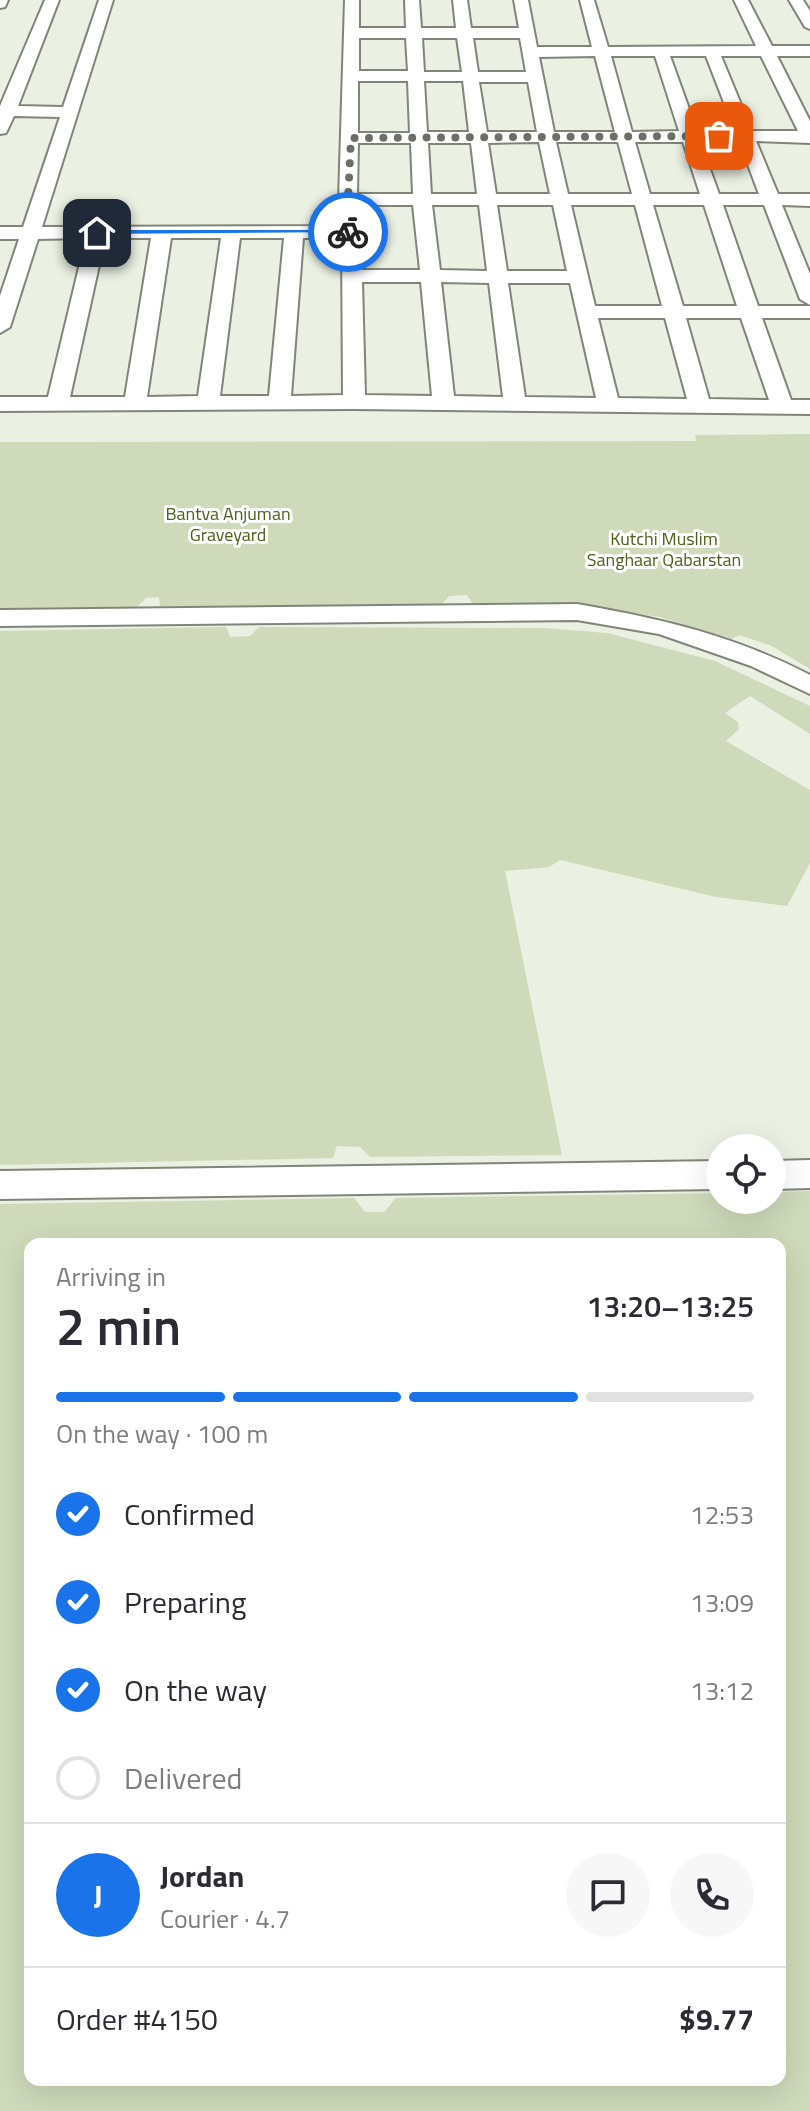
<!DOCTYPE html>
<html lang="en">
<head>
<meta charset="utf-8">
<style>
  :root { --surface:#fff; --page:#f7f7f7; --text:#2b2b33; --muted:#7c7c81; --line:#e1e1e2; --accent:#1a73e8 }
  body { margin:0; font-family:"Titillium Web",sans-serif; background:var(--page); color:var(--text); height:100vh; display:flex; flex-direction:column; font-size:30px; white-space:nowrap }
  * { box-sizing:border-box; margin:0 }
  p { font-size:26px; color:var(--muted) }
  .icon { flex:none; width:44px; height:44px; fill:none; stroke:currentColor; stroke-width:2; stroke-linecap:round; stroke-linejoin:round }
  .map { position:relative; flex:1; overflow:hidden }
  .sheet { position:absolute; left:24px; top:1238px; width:762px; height:848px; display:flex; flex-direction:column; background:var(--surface); border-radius:16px; box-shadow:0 8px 32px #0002 }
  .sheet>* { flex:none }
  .buttons { position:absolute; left:706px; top:1134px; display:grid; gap:16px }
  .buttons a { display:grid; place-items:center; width:80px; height:80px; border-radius:50%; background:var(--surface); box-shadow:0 8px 32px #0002; font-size:40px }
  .pin { position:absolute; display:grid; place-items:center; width:68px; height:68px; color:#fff; margin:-34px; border-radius:16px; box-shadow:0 4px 12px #0006 }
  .courier { position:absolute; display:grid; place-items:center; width:80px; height:80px; margin:-40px; border:6px solid #1a73e8; border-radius:50%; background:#fff; color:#222; box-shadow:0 2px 10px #0007 }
  .overview em { font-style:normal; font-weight:600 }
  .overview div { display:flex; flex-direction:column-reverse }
  .overview { display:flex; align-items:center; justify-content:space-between; height:136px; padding:0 32px }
  h1 { font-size:52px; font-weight:600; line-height:60px }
  .bar { display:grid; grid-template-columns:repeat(4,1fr); gap:12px 8px; align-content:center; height:96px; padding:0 32px }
  .bar i { height:10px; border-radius:6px; background:var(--line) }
  .bar .selected { background:var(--accent) }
  .bar p { grid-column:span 4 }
  .line { display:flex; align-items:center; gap:20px; padding:0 32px; border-top:2px solid var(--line) }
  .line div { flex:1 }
  .round { display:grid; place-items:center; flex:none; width:84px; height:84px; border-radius:42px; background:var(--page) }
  ol { padding:0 32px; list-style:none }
  li { display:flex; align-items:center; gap:24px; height:88px }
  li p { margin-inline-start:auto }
  li .icon { padding:8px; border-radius:50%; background:var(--accent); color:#fff; stroke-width:4 }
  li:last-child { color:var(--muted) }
  li i { width:44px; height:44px; border:4px solid var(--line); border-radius:50% }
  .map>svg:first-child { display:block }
  .green { fill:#cedaba; fill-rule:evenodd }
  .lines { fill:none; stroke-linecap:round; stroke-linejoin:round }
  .minor-casing { stroke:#818579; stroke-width:4 }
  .minor { fill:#fff; fill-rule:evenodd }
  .route { fill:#1a73e8 }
  .done { stroke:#6c6f66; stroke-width:8; stroke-dasharray:0 14.4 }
  .labels { text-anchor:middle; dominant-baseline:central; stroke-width:6; stroke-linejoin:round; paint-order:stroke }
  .far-park-label { font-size:18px; fill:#4c6019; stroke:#fff }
</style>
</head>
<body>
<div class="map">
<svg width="810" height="2111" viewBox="0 0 810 2111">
  <rect width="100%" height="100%" fill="#eaf0e2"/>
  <!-- green -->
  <g class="green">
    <path d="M810,434V669L772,646L739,635L732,639L660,617L569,604H473L467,595L449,596L441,605L160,606L159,597L146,598L137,607L0,608V442L696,441L695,435Z"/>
    <path d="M226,627L230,637L250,636L259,627L544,628L607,633L715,661L810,706V734L750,696L725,713L738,722L739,729L726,741L810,790V863L787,906L716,897L560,860L549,867L505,871L562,1155L370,1157L360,1147L337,1146L333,1158L0,1165V631Z"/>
    <path d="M810,1191V2111H0V1204L354,1198L365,1212H384L396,1198L720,1193V1200H772V1192ZM780,1244V2080H30V1244Z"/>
  </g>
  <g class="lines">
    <!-- minor casing -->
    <g class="minor-casing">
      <g id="minor">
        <path d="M0,0H8L5,7L0,8Z"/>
        <path d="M45,0H59L18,106L63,107L99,0H113L42,227L341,226L339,199L345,0H359V28H406L405,0H419L421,28H456L453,0H467L471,28H519L514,0H528L537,47H592L580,0H594L608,47L756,46L734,0H748L772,46H810V56H777L810,121V143L756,141L778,194H810V206L782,205L810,274V305L800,299L764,205H723L758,306H810V318H762L791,400H810V414L354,409L0,411V397H48L86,238L38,239L10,327L0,333V296L19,239H0V227H23L60,117L14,116L6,133L0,134V106ZM359,38H406L408,71H359ZM422,38H457L462,72H424ZM473,38H520L526,72H478ZM595,56L615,132H554L539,57ZM611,56H655L679,131L632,132ZM670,56H706L735,131H697ZM721,56H761L798,131H752ZM358,81H408L410,133H358ZM424,81H463L469,132H427ZM479,82H528L537,132H487ZM739,141L759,194H719L700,142ZM539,142L550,194H496L488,143ZM556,142H618L632,194H568ZM635,142H683L700,194H650ZM358,143H411L413,194H357ZM428,143H471L477,194H431ZM358,205H413L420,270H362ZM432,205H479L487,271L440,270ZM497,205H553L567,271H507ZM571,205H635L662,306H595ZM653,205H704L737,306H683ZM105,238H151L125,397H70ZM171,238H221L198,396L147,397ZM240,238H284L269,396H220ZM303,238H342L343,395L291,396ZM362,282H421L432,396L365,395ZM441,282L489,283L503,397L454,396ZM508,283H570L596,398L525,397ZM598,318H665L687,399L618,398ZM686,318H741L769,400L709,399Z"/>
        <path d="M789,0H803L810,11V29L805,27Z"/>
        <path d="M577,604C663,619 732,635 810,675V694L751,666L659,634L577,620L0,626V610Z"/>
        <path d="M810,1160V1188L772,1189V1161Z"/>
        <path d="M720,1161V1189L0,1199V1171Z"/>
      </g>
    </g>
    <!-- minor -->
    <use href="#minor" class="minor"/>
  </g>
  <!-- route -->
  <path class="route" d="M97,230H348L352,232L94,234Z"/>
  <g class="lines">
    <!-- done -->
    <path class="done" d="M348,232H351L348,199L351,138L719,136"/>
  </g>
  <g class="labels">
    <!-- far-park labels -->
    <g class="far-park-label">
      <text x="228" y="513">Bantva Anjuman<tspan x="228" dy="21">Graveyard</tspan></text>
      <text x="664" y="538">Kutchi Muslim<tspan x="664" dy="21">Sanghaar Qabarstan</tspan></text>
    </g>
  </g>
</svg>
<div class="buttons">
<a><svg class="icon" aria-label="locate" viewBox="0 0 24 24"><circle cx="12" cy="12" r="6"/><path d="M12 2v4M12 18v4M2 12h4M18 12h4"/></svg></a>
</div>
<div class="pin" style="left:719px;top:136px;background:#ea580c"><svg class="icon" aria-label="bag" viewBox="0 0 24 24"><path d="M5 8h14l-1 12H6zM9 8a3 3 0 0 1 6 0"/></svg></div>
<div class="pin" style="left:97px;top:233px;background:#1f2937"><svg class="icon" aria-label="home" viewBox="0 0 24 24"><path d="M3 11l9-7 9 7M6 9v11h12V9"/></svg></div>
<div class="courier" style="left:348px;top:232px"><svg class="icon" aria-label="bike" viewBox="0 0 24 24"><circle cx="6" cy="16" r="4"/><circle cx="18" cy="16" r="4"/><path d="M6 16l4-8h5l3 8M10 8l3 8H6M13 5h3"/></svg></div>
<section class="sheet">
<div class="overview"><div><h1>2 min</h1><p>Arriving in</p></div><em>13:20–13:25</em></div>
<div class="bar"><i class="selected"></i><i class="selected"></i><i class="selected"></i><i></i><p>On the way · 100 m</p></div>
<ol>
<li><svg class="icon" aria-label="check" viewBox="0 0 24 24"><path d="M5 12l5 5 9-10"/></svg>Confirmed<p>12:53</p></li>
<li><svg class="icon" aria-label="check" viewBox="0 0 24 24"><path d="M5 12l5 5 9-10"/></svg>Preparing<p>13:09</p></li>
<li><svg class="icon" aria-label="check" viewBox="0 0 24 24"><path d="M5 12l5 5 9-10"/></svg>On the way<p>13:12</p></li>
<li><i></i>Delivered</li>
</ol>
<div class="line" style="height:144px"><b class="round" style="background:var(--accent);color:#fff">J</b><div><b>Jordan</b><p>Courier · 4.7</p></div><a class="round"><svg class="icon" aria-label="chat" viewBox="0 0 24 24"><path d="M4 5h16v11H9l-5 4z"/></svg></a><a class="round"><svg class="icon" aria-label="phone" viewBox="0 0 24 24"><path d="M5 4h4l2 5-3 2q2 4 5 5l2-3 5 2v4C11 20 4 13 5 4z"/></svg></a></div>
<div class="line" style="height:104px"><div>Order #4150</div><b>$9.77</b></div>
</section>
</div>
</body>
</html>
